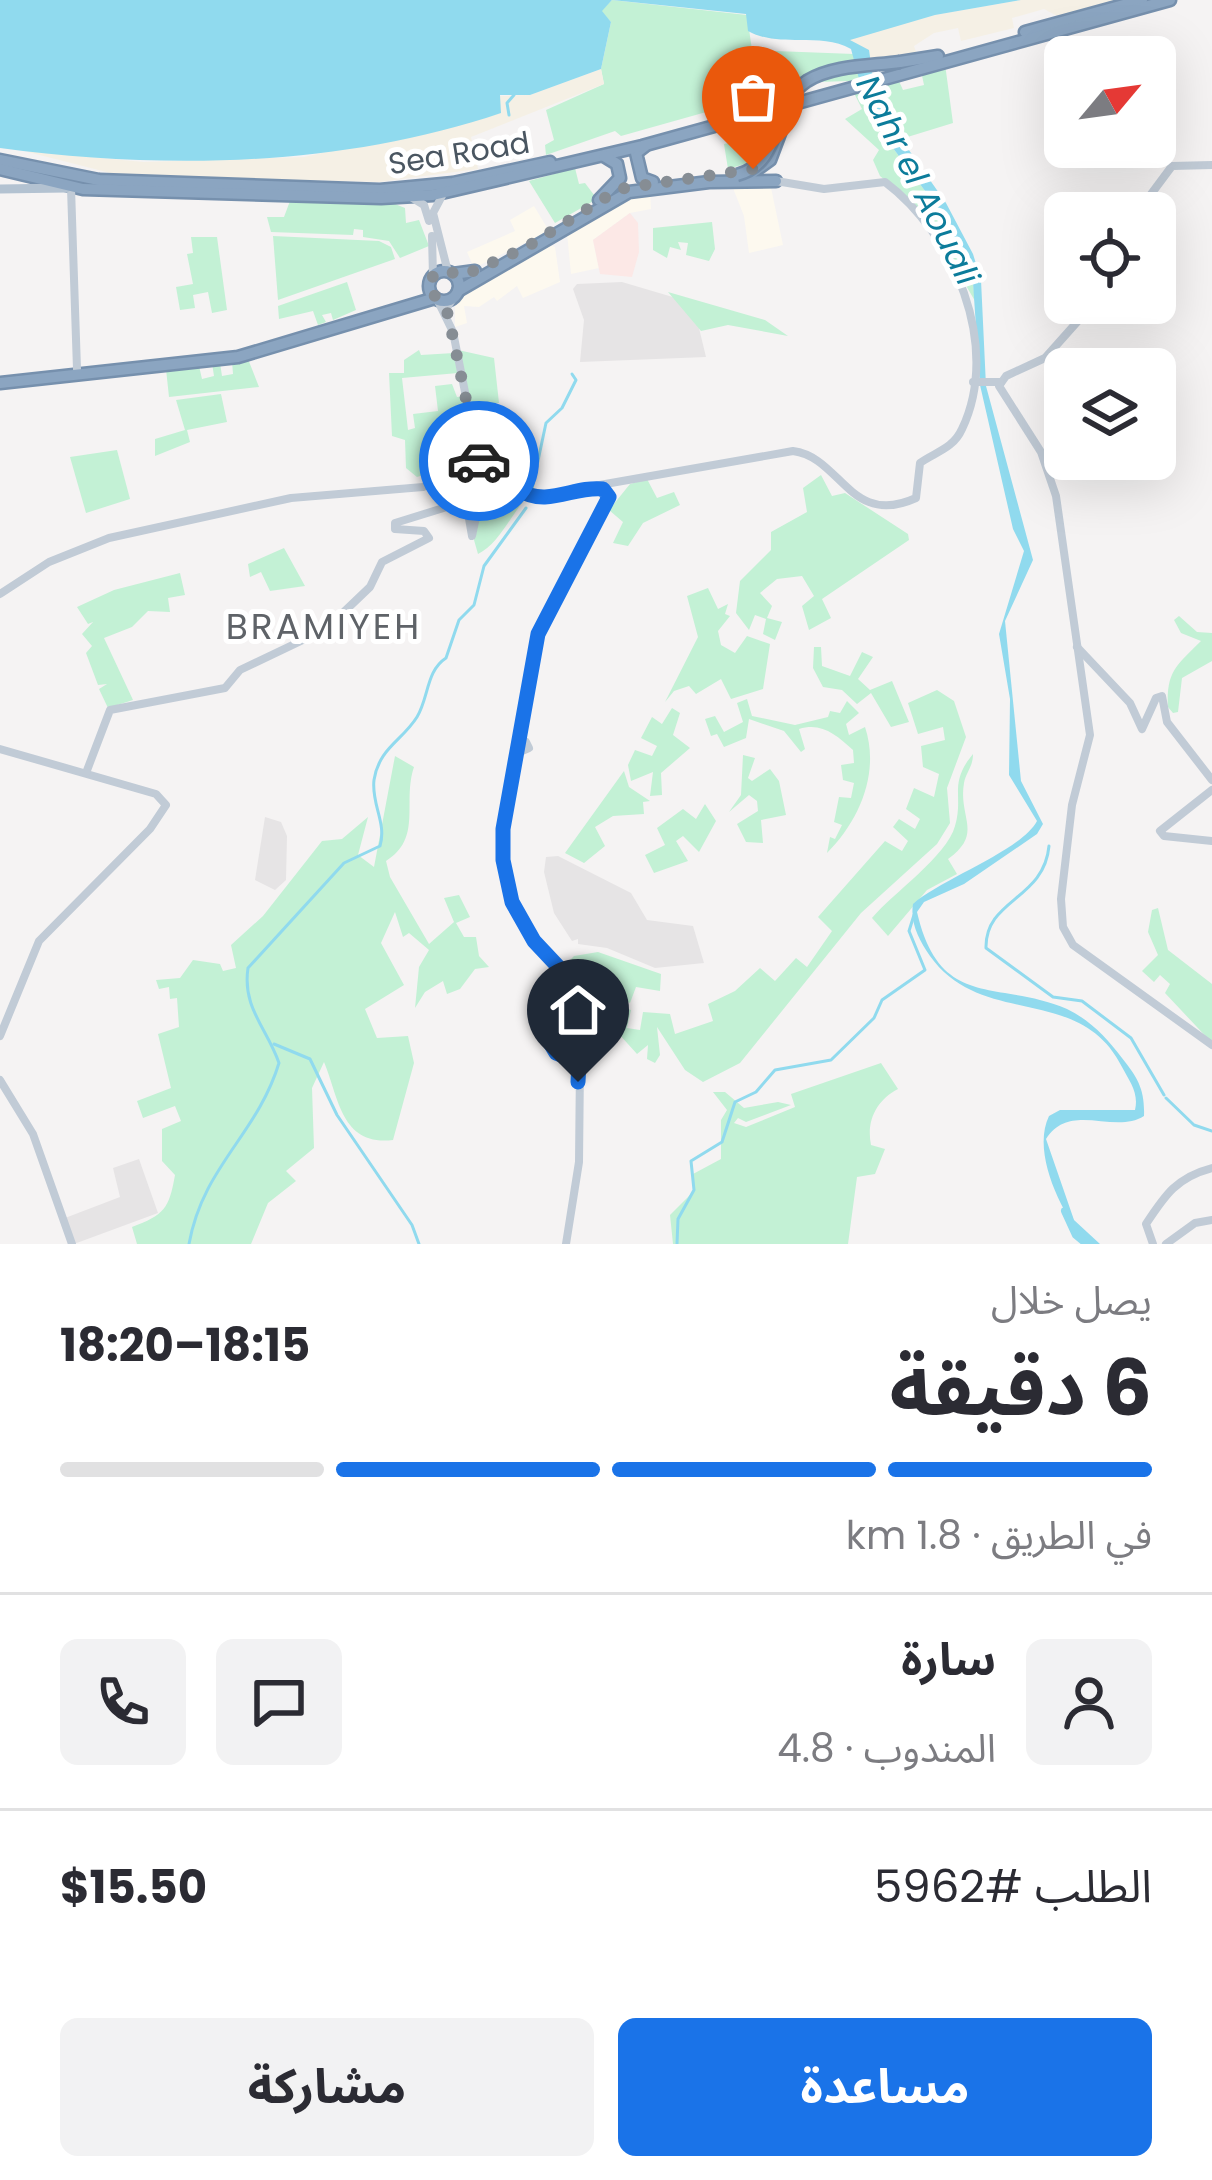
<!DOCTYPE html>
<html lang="ar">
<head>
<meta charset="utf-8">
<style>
  :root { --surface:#fff; --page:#f2f2f3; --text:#2b2b33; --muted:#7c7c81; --line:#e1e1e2; --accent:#1a73e8 }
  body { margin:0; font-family:Poppins,"Noto Sans Arabic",sans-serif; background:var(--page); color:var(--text); direction:rtl; height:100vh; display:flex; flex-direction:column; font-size:45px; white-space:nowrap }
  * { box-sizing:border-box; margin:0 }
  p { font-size:39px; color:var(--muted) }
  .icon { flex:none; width:66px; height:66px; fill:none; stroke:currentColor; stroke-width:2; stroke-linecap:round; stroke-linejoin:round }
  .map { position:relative; height:1244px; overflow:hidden; direction:ltr }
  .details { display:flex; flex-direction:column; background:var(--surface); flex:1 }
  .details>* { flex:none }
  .needle { width:78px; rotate:61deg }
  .controls { position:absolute; left:1044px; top:36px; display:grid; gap:24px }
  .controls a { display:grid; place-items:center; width:132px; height:132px; border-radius:18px; background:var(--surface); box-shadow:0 12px 48px #0002; font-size:60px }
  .pin { position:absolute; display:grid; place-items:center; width:102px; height:102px; color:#fff; margin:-123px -51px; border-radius:50% 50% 50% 0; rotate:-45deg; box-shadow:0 0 12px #0007 }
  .pin .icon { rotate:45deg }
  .courier { position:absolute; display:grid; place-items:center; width:120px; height:120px; margin:-60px; border:9px solid #1a73e8; border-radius:50%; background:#fff; color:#222; box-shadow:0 3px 15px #0007 }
  .summary em { font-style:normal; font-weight:700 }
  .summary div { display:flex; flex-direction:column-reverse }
  .summary { display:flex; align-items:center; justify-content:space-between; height:204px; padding:0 60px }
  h1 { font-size:78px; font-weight:700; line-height:90px }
  .bar { display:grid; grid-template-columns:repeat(4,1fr); gap:18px 12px; align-content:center; height:144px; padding:0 60px }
  .bar i { height:15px; border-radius:9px; background:var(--line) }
  .bar .active { background:var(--accent) }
  .bar p { grid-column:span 4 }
  .line { display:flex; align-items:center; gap:30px; padding:0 60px; border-top:3px solid var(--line) }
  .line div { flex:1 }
  .round { display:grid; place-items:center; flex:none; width:126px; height:126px; border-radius:18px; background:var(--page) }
  .button { display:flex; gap:24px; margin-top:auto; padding:24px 60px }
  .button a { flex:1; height:138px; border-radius:18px; background:var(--accent); color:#fff; font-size:48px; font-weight:700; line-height:138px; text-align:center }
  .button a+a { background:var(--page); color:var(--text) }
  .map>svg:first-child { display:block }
  .commercial { fill:#fdf9ef }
  .education { fill:#e6e4e5 }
  .medical { fill:#fce8e6 }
  .green { fill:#c3f1d5 }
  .sand { fill:#f5f0e5 }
  .water { fill:#90daee }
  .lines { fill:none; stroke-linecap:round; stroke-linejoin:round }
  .stream { stroke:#90daee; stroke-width:3 }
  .river { stroke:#90daee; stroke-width:8 }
  .highway-casing { stroke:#7690ad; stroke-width:15 }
  .secondary { stroke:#c1cbd6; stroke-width:8 }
  .primary { stroke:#b3c2d1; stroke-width:9 }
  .highway { stroke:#8ba5c1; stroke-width:10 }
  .highway-bridge-casing { stroke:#7690ad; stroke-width:15; stroke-linecap:butt }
  .highway-bridge { stroke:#8ba5c1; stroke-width:10 }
  .done { stroke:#868d94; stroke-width:12; stroke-dasharray:0 21.6 }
  .route { stroke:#1a73e8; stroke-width:15 }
  .labels { text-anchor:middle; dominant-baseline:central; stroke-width:10; stroke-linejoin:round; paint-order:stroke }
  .street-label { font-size:30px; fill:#4a5661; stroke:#fff }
  .water-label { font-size:33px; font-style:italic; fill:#0c7c9b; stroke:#fff }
  .quarter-label { font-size:36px; letter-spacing:3px; fill:#5f6368; stroke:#fff }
</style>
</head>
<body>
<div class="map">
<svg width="1212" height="1244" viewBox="0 0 1212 1244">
  <rect width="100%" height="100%" fill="#f5f3f3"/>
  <!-- commercial -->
  <g class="commercial">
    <path d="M731,183H770L783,245L749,253L744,216Z"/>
    <path d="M650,190L651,209L630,213L593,240L599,268L571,274L567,233L618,199Z"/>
    <path d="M534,206L549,231L474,268L467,252L515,231L510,220Z"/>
    <path d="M549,245L555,247L560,282L523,298L517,286L497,301L494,297L479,307L464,306L467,323L455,327V302L467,285Z"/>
  </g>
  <!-- education -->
  <g class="education">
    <path d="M622,282L676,298L698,324L706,357L580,362L584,320L573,289L577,284Z"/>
    <path d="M265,817L281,822L287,836L286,880L275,890L255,880Z"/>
    <path d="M558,856L631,893L647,920L693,926L704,963L655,968L607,948L578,944V939L572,941L554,913L544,872L546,857Z"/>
    <path d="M139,1159L158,1213L74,1244L65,1218L120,1197L113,1168Z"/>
  </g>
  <!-- medical -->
  <path class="medical" d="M630,213L638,223L639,252L632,277L600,274L593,240Z"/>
  <!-- green -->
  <g class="green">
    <path d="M612,0L747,15L752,50L854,54L869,116L943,215L973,283L975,301L923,212L880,176L873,160L879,150L845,119L862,109L848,81L790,83L750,93L756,98L621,136L615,131L546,155L545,145L554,140L546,110L604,84L601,69L611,22L601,11Z"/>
    <path d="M945,64L953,123L901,139L873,85L898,79L903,90L924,85L921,71Z"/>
    <path d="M768,116L774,123L755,161L728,169L724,144L742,140L739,124Z"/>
    <path d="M575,168L579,184L585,183L597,199L555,223L529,181Z"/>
    <path d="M290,201L395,204L405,208L406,223L419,220L429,246L400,258L389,241L363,237V230L354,229L353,235L271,232L267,217H284Z"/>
    <path d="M712,222L715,249L709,261L686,255L688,243L678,242L681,250L670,247L667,258L653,250V228Z"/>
    <path d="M273,236L379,241L391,247L395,259L278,300Z"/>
    <path d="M191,237H217L227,310L212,313L208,292L193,295L195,308L180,310L176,287L193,284L187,254L193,253Z"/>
    <path d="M347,282L356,310L333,320L331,313L322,315L326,322L318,325L313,311L279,319L278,306Z"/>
    <path d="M668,292L765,320L788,336L728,325L701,331Z"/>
    <path d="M419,350L421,355L454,353L458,373L402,378L408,430L415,428L413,414L438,411L435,386L452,384L457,397L465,396L471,427L465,432L461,420L445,422L446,433L472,432L473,443L452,457L451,466L417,477L406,468L405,440L392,436L389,373H404V360Z"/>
    <path d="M458,350L494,358L499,403H469Z"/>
    <path d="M248,359L259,387L169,397L166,369L199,366L202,379L214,376L212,363H220L222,376L233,374L232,361Z"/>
    <path d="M221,394L227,422L187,430L190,442L155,456V439L185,430L176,400Z"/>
    <path d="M117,450L130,499L86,513L70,457Z"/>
    <path d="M821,475L832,496L845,493L908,534L909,540L822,599L831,618L809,630L802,606L814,596L802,576L777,579L760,593L772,606L767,618L782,622L775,640L763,634L766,619L755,615L749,630L736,613L740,581L771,550V532L807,512L803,488Z"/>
    <path d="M647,479L657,498L674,492L680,505L643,523L628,546L613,543L623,522L609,510L630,484Z"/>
    <path d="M483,480L528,496C511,514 499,544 478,554L474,540Z"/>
    <path d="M284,548L305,586L270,591L261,572L250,577L248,564Z"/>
    <path d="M180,573L185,595L168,598L170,612L148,611L132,627L104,638L133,700L108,708L99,689L107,684L98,685L86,653L92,646L82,634L93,622L88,624L77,607L114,590Z"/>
    <path d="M708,588L718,609L728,604L725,614L730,616L718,631L721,645L735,653L747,636L770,644L763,689L731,699L721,679L696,694L689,686L674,691L665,702L698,637L687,596Z"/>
    <path d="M1179,616L1197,632L1212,633V661L1182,678L1178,712L1173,713L1168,707C1166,671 1177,665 1201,641L1181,633L1174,620Z"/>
    <path d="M814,647H821L822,666L850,676L862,652L873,657L858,679L870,690L892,681L909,722L891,727L871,693L857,704L842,690L823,687L813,668Z"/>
    <path d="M937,690L954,701L966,737L947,788L950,823L937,844L861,913L740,1063L703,1082L685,1070L657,1027L660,1055L655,1063L647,1059L648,1045L637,1054L618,1033L608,1045L592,1036L582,1058L560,1052L558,1046L571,1044L573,1030L589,1024L591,1016L614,1025L621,1007L631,1010L627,1028L640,1030L643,1012L670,1014L675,1034L713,1021L708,1004L735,991L760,968L775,981L796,958L807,967L832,931L818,917L885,841L902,851L908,841L893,827L899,819L915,829L920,819L906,809L914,788L934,797L939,774L923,767L921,746L945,740L943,727L918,734L908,703Z"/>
    <path d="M747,699L752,716L795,725L828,717L830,711L840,713L847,701L859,713L846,724L849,735L865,727C880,772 860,820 827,853L830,837L835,839L842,825L834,822L839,797L851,798L854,783L843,780L841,765L854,763L853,750C836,735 822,722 799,729L805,749L801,752L784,731L749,719L746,738L724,747L717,734L711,736L705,719L715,716L724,732L743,722L737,703Z"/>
    <path d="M672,708L680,713L673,735L690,748L661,773L662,795L650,796L653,772L631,781L628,765L635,750L652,756L657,746L641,738L652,717L662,724Z"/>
    <path d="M973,754C973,767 966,772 964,783C958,818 984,833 948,859L957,874L927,890L888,936L872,918C893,893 947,856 955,826C964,796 948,784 973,754Z"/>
    <path d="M743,755L755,758L748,778L752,781L770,769L779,781L786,815L761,820L763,843L746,842L737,824L758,811L757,801L749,795L729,812L741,795Z"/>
    <path d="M395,756L414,767C402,802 423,838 386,861L390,877L429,944L454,922L444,898L459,895L470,917L456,923L464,937H476L479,956L489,967L475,969L460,989L447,994L443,981L425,992L415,1008L419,967L429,950L409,933L403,937L395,912L381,943L404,985L365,1009L377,1038L408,1036L414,1063L393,1140C341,1146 339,1098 324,1062L312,1088L314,1148L286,1171L296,1181L268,1203L251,1244H137L132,1227C164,1215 169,1209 175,1175L162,1161V1129L181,1121L175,1106L143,1118L137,1101L171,1088L158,1034L179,1027L177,998L170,999L169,987L159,989L156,980L180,978L193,960L220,964L223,971L236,968L231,945L263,916L322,841L342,839L368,817L358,855L374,867Z"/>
    <path d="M624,771L629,787L650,801L643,802L644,814L613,816L595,827L605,846L584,863L565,853Z"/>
    <path d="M705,804L716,821L699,852L683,836L676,841L688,861L654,873L645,855L665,845L657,828L683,809L696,819Z"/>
    <path d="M1158,908L1168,950L1212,984V1043L1165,993L1170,984L1160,975L1154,982L1142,971L1158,955L1148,932L1152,910Z"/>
    <path d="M598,952L661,974L660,991L636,987L630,1003L579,980L564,966L574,956Z"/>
    <path d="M881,1063L898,1089C877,1100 866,1120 871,1145L885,1149L875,1174L857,1177L848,1244H673L670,1215L693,1192V1174L721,1159V1120L727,1110L713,1092H725L744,1108L778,1102L791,1105L746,1122L738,1118L734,1123L746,1127L795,1107L791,1094Z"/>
  </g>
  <!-- sand -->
  <g class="sand">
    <path d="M1021,0H1118L1061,18L1044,9L1012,18L1014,28L961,41L958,28L934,33L914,46L917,55L871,62L847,39L935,15Z"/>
    <path d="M601,69L604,84L471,137L478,169L379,182L122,176L24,151L144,162L304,157L501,113L499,96L530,95Z"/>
  </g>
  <!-- water -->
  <path class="water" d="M0,0H1021L935,15L850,40L869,50L874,85L897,133L946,203L973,254L981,280L986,386L1033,560L1005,621L1021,781L1043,824L1037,834L964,884L924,902L917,912C940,1012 999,979 1067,1009C1090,1020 1107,1038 1122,1058C1138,1078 1145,1090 1144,1116C1114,1135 1070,1101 1046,1139L1074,1220L1100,1244H1087C1062,1214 1031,1153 1049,1116L1060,1110H1135C1139,1093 1130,1082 1122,1067C1080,983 982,1029 930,956C919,940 910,923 913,904C943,878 1021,851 1037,821L1009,775L1010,699L999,634L1024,551L1013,529L980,385L973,283L943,215L869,116L851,49C819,31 781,49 748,31L746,14L612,0L602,11L611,22L601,69L530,95H500L501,113C341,167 166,170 0,148Z"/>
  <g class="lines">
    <!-- stream -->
    <g class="stream">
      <path d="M509,115L507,103L514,95"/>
      <path d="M532,489L546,423L562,408L576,380L572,374"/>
      <path d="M1049,846C1044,900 985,899 986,948L1053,997L1082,1001L1131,1038L1164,1095"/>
      <path d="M274,1044L310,1059L337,1115L412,1225L419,1244"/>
      <path d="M1166,1098L1194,1125L1212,1131"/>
      <path d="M189,1244C203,1166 257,1135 279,1063C267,1028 242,1008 248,968L344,863L380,846C387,823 371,804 374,780C379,748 402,741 417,717C429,697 426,671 446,658L459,620L474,605L484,566L526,508"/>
      <path d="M677,1244L678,1219L694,1190L691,1161L722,1142L735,1102L756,1092L775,1070L831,1060L874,1018L882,1000L925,970L909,931L914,915"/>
    </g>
    <!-- river -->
    <path class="river" d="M1065,1211L1076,1235L1087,1244"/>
    <!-- highway casing -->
    <g class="highway-casing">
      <g id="highway">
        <path d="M1025,32L1142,0"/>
        <path d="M900,62L938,56"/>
        <path d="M645,146L636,153L642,178L653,182"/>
        <path d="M0,160L99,180L380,190L453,183L550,162"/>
        <path d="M0,169L83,189L381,198L433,195L642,146L1170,0"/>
        <path d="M745,178L770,160L782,128"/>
        <path d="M599,200L620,178L617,164L604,156"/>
        <circle cx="444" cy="286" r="15"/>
        <path d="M453,274L475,271"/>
        <path d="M458,291L629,192L709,182L776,181"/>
        <path d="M0,383L238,357L435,298"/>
      </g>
    </g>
    <!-- secondary -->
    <g class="secondary">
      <path d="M71,188L77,369"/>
      <path d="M442,196L433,213L448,272"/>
      <path d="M411,197L424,205L429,221"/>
      <path d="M1137,213L1172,166L1212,165"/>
      <path d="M432,236L433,276"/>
      <path d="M437,299L453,332L479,462"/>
      <path d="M1094,303L1045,358L1006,376L999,386L1041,452L1056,496L1090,735L1072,805L1061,899L1063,927L1073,945L1212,1045"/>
      <path d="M446,309L454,297"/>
      <path d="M973,382H1001"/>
      <path d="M479,462L496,479L538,496"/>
      <path d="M537,496L793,451C841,457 850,528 916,498L920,463C935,452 953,449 962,429C1002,345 953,233 885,182L824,189L776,181"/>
      <path d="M0,594L49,562L109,538L291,498L423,487L478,463"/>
      <path d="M1077,647L1130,703L1142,729L1156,698L1162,696L1167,722L1212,780"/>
      <path d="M526,742L529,748L522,751L520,745Z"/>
      <path d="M520,745L538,634L608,503L603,489"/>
      <path d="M0,749L156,794L166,805L150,829L39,941L0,1036"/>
      <path d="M520,749C504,813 489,880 532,938C541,951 554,960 564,972L550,1043L580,1064L579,1162L566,1244"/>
      <path d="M86,773L110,710L225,688L240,670L326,629L370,587L382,562L429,538L424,531L395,529V523L466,501L472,536L481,493L477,464"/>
      <path d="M1212,790L1160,831L1164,836L1212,841"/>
      <path d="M0,1080L33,1134L72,1244"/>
      <path d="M1153,1244L1146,1224C1165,1195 1177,1177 1212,1168"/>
      <path d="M1166,1244L1195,1223L1212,1220"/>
    </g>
    <!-- primary -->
    <path class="primary" d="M0,189L66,188"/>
    <!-- highway -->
    <use href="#highway" class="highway"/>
    <!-- highway-bridge casing -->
    <g class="highway-bridge-casing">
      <path id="highway-bridge" d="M737,175C785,162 769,106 807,81C833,65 870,66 900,62"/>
    </g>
    <!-- highway-bridge -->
    <use href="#highway-bridge" class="highway-bridge"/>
  </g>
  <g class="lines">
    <!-- done -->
    <path class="done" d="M479,461L448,314L429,288L433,276L444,271L464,275L525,248L619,189L753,169"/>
    <!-- route -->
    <path class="route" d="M479,461C497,475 519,498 545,497C566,496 581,487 603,489L609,497L538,634L503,829V860L512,902L534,941L565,974L550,1043L556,1053L579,1062L578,1082"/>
  </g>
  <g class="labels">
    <!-- street labels -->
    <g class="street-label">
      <text transform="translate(459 153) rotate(-9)">Sea Road</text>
    </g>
    <!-- water labels -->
    <g class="water-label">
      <text transform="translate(918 180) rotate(63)">Nahr el Aouali</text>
    </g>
    <!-- quarter labels -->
    <g class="quarter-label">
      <text x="324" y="626">BRAMIYEH</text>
    </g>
  </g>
</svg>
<div class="controls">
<a><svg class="needle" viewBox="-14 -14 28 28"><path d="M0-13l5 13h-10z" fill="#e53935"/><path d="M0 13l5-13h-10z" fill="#7c7c81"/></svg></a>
<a><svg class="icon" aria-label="locate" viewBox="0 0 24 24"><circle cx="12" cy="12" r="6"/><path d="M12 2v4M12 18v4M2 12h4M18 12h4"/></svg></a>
<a><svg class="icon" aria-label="layers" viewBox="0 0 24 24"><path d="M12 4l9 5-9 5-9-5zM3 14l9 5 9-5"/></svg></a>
</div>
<div class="pin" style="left:753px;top:169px;background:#ea580c"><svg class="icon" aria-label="bag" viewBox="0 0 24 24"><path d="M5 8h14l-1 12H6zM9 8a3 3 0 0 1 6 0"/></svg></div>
<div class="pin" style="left:578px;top:1082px;background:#1f2937"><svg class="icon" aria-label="home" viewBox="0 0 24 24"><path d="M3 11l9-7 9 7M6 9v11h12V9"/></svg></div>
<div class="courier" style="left:479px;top:461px"><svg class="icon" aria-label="car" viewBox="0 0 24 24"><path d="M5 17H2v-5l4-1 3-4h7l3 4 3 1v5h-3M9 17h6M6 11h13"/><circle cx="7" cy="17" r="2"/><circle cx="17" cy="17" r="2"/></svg></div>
</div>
<section class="details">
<div class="summary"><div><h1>6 دقيقة</h1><p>يصل خلال</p></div><em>18:15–18:20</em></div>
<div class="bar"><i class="active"></i><i class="active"></i><i class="active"></i><i></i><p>في الطريق · 1.8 km</p></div>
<div class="line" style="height:216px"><a class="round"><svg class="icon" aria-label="person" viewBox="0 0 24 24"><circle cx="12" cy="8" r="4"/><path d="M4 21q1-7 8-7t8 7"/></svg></a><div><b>سارة</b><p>المندوب · 4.8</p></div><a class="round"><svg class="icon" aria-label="chat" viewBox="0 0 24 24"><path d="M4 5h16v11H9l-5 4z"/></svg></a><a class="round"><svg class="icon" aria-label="phone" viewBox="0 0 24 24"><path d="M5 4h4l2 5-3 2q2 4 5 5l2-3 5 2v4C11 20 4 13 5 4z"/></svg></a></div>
<div class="line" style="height:156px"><div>الطلب #5962</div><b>$15.50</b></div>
<div class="button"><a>مساعدة</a><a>مشاركة</a></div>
</section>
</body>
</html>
